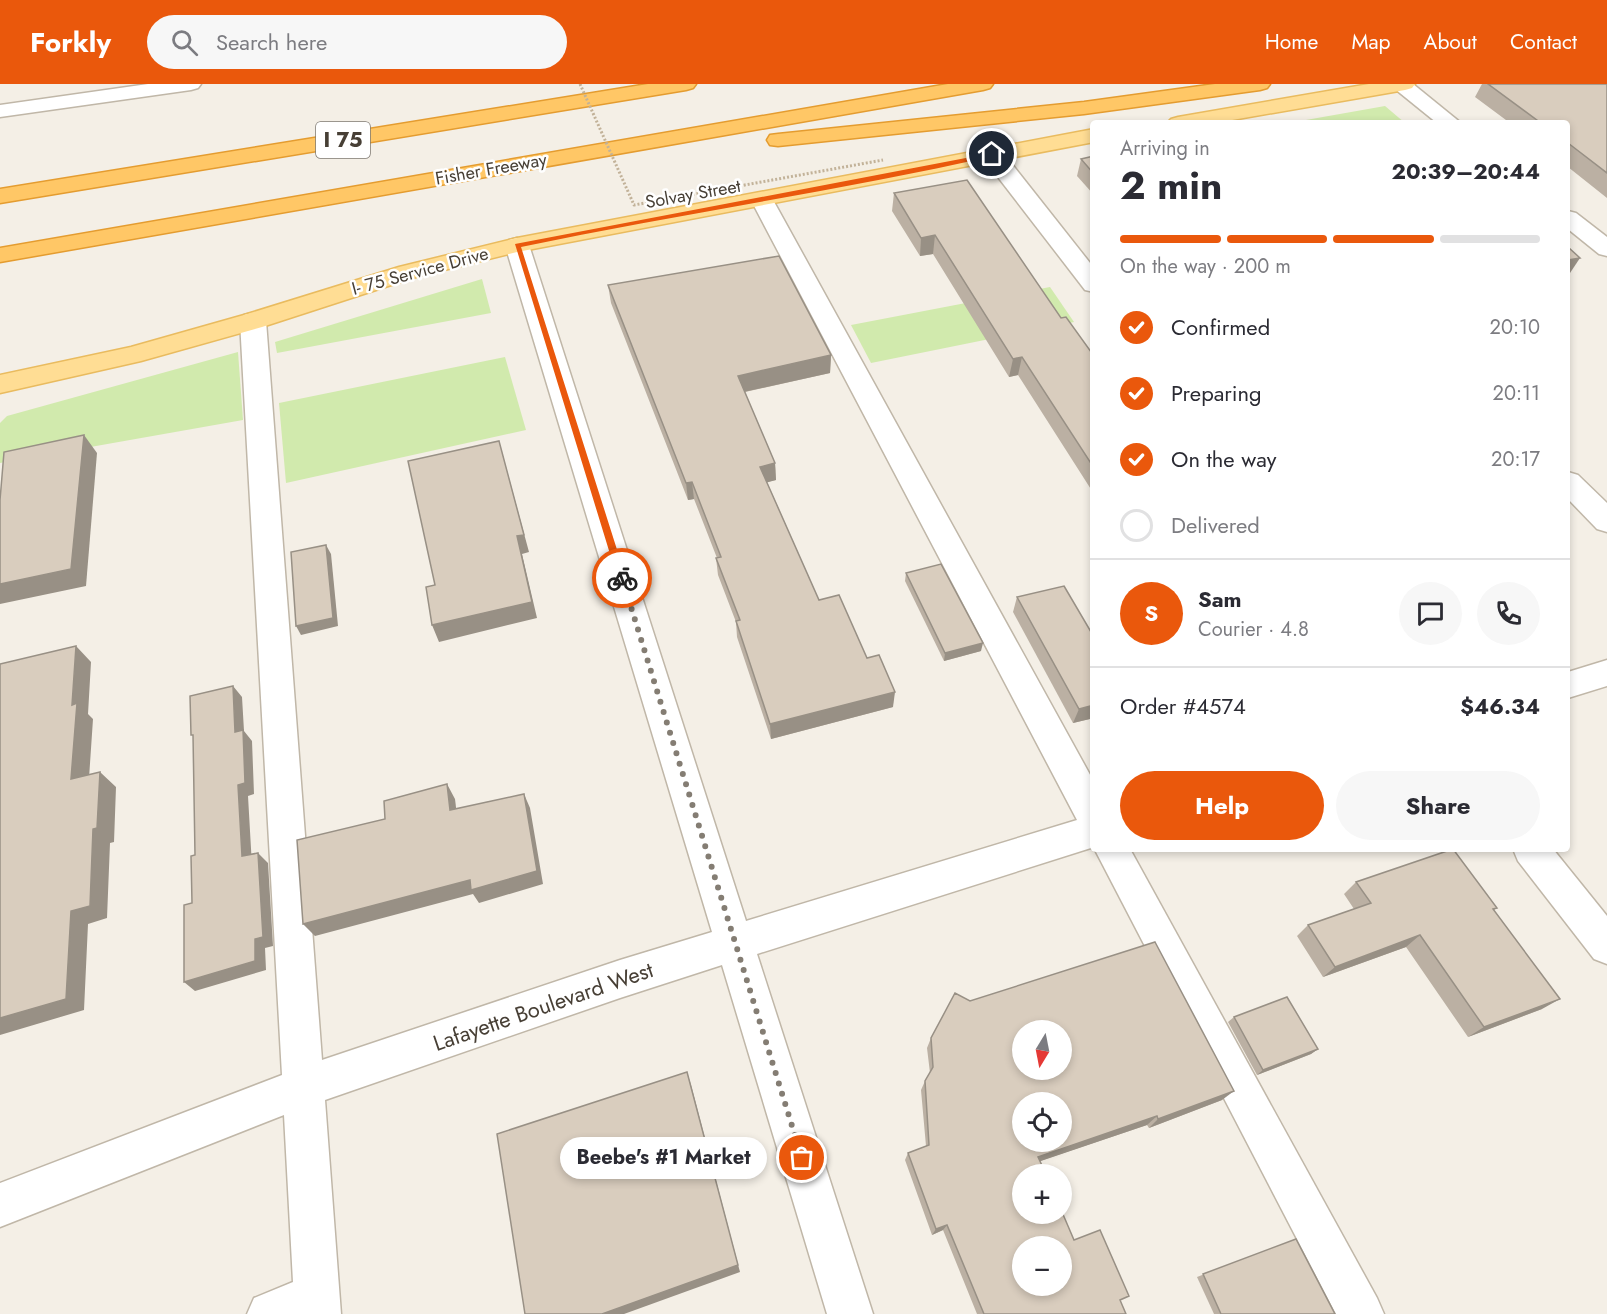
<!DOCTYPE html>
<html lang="en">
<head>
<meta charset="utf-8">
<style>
  :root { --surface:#fff; --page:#f7f7f7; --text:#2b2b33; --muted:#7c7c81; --line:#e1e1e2; --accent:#ea580c }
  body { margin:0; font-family:Jost,sans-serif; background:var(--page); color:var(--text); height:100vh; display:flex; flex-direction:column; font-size:22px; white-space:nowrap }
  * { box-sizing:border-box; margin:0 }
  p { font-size:20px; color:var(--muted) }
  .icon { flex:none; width:33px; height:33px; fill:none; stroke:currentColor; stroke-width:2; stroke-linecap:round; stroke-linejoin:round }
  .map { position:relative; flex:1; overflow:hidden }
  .sheet { position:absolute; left:1090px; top:36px; width:480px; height:732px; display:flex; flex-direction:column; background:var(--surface); border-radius:6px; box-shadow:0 3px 9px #0003 }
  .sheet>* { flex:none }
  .needle { width:39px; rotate:190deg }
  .fabs { position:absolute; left:1012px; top:936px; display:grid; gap:12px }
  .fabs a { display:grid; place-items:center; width:60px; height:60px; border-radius:50%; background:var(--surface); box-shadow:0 3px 9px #0003; font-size:30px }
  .pin { position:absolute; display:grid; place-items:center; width:51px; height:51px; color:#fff; margin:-26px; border:3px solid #fff; border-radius:50%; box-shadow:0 2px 6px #0007 }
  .courier { position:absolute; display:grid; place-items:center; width:60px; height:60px; margin:-30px; border:4px solid #ea580c; border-radius:50%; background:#fff; color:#222; box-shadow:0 2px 8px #0007 }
  .bubble { position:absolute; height:42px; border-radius:21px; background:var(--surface); box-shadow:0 3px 9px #0003; font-size:20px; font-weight:700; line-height:42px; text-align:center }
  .head em { font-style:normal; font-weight:700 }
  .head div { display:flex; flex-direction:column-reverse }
  .head { display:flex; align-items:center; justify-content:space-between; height:102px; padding:0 30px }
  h1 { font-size:39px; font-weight:700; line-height:45px }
  .bar { display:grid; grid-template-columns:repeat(4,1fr); gap:9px 6px; align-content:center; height:72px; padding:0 30px }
  .bar i { height:8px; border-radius:4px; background:var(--line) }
  .bar .current { background:var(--accent) }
  .bar p { grid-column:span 4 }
  .line { display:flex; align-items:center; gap:15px; padding:0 30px; border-top:2px solid var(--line) }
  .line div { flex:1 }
  .round { display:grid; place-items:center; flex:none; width:63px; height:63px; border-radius:32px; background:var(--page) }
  ol { padding:0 30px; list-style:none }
  li { display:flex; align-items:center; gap:18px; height:66px }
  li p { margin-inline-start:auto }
  li .icon { padding:6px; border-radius:50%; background:var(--accent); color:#fff; stroke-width:4 }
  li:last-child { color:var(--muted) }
  li i { width:33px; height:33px; border:3px solid var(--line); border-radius:50% }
  .primary-button { display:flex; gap:12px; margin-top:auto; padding:12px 30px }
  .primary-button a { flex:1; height:69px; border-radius:36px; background:var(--accent); color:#fff; font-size:24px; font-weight:700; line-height:69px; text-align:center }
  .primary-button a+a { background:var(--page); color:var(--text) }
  header { display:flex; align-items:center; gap:36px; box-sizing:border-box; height:84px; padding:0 30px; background:var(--accent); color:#fff }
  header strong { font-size:28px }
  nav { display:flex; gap:33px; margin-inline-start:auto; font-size:21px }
  .search { width:420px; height:54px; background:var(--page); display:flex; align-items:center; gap:15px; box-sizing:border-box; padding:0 21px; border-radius:33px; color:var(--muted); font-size:22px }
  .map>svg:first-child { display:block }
  .green { fill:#d1eaad }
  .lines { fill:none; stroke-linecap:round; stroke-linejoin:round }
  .minor-casing { stroke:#c0b7a8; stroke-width:3 }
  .major-casing { stroke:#e9bb5f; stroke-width:3 }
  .highway-casing { stroke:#e49c30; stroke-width:3 }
  .minor { fill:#fff; fill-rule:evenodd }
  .major { fill:#ffdd94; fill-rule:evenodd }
  .highway { fill:#ffc766; fill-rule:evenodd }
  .path-bridge { stroke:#c2b299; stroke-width:3; stroke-dasharray:2 2; stroke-linecap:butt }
  .wall { fill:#bbb0a3 }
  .shaded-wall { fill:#989085 }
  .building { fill:#d9cdbe; stroke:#989085; stroke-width:1.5; fill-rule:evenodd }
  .route { fill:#ea580c }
  .done { stroke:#847d73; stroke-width:6; stroke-dasharray:0 10.8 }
  .labels { text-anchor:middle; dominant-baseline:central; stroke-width:5; stroke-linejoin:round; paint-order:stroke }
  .far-street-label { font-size:18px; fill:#473f35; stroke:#fff }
  .shield { fill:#fff; stroke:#7e7972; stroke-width:1.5 }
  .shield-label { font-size:21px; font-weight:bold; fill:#473f35 }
  .street-label { font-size:22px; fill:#473f35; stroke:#fff }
</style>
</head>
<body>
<header>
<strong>Forkly</strong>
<div class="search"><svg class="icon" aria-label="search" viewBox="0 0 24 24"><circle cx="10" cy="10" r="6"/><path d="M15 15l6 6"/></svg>Search here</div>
<nav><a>Home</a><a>Map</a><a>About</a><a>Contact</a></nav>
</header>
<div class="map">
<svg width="1607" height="1230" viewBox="0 0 1607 1230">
  <rect width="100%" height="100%" fill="#f4efe6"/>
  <!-- green -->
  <g class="green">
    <path d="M1385,22L1405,39H1289Z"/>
    <path d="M482,195L491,229L277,269L275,258Z"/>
    <path d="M1050,203L1074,238L871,279L851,241Z"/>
    <path d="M238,268L243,336L0,379V339L7,332Z"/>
    <path d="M505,273L526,346L286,399L279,319Z"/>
  </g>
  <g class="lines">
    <!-- minor casing -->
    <g class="minor-casing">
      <g id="minor">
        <path d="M148,0H201L198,4L191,6L0,33V21Z"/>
        <path d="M1393,0H1413L1461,39H1437L1395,5Z"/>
        <path d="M992,63L1000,65L1094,184V208L1085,206L984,75L981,70L984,65Z"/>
        <path d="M762,109L770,111L773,116L1094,698V763L757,870L873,1230H827L722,881L620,914L325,1016L341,1230H247L254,1214L293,1198L284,1031L0,1143V1099L282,991L240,237L244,231L253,229L262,231L266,237L322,976L620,876L712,848L505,161L509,156L517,154L525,156L529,161L746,837L1077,736L751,116L754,111Z"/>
        <path d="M1568,127L1576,129L1607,153V172L1599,170L1568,145Z"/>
        <path d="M1568,388L1578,391L1607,419V448L1597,445L1568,415Z"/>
        <path d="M1607,576V602L1568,614V588Z"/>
        <path d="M1094,764L1130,765L1377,1214L1384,1230H1336Z"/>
        <path d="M1513,765H1553L1607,832V880L1594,875L1518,777Z"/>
      </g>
    </g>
    <!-- major casing -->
    <g class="major-casing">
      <g id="major">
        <path d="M1369,0H1415L1412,4L1405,6L1215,39H1167L1171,35L1178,33Z"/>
        <path d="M1094,45V58L517,168L416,193L262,243L141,277L0,309V291L131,263L244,231L399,183L517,154Z"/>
      </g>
    </g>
    <!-- highway casing -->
    <g class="highway-casing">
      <g id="highway">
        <path d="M648,0H696L693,4L686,6L0,119V105Z"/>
        <path d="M948,0H993L990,4L983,6L0,178V164Z"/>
        <path d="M1215,0H1270L1267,4L1260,6L1084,30L778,62L770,61L767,56L770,51L778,50L1084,18Z"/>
      </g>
    </g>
    <!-- minor -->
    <use href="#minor" class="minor"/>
    <!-- major -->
    <use href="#major" class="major"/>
    <!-- highway -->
    <use href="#highway" class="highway"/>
    <!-- path-bridge -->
    <path class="path-bridge" d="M580,0L634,121L883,76"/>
  </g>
  <!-- wall -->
  <g class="wall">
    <path d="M1482,0H1607V114L1568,83V39H1510L1475,13Z"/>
    <path d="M1094,72V111L1077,92L1081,75Z"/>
    <path d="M894,109L1061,234L1094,272V410L1018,291L1009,293L933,170L920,172L892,127Z"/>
    <path d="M608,201L831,271L830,289L745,308L775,379L776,396L767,398L819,516L867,574L893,623L771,655L737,553L736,538L718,491L716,474H717L694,415L688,416L611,219Z"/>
    <path d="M906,489L981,567L944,577L905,497Z"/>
    <path d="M1017,513L1093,553L1094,634L1073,639L1013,528Z"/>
    <path d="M1356,798L1497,824L1494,826L1542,925L1468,953L1406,863L1323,893L1297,852L1308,841L1354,825L1344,810Z"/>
    <path d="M970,917L1222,1016L1149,1044L1147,1041L1040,1077L1074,1156L1120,1216L1126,1230H977L943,1146L932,1151L905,1076L908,1069L926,1062L921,1006L925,997L930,989L927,964L931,954Z"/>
    <path d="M1234,933L1318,965L1311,970L1257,991L1228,938Z"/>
    <path d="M1296,1155L1335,1230H1214L1197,1193Z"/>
  </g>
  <!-- shaded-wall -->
  <g class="shaded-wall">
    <path d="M935,151L933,170L920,172L921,154Z"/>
    <path d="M1580,174L1568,192V176Z"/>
    <path d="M831,271L830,289L739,309L738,292Z"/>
    <path d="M1022,273L1018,291L1009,293L1013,275Z"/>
    <path d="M84,351L97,369L86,502L0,520V500Z"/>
    <path d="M499,357L529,468L522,470L537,534L439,558L432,541L517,452Z"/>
    <path d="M775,379L776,396L761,400L760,383Z"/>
    <path d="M692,398L694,415L688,416L686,399Z"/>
    <path d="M326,461L331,470L338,542L301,551L296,542Z"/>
    <path d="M983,559L981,567L944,577L945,569Z"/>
    <path d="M76,562L91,578L88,630L93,635L88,709L71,695L72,621Z"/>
    <path d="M233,602L242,613L244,647L252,657L254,710L248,712L252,782L242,772L235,648Z"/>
    <path d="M895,608L893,623L771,655L770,640Z"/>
    <path d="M1094,621V634L1073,639L1079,625Z"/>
    <path d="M100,688L116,703L114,758L110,759L107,834L88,840L84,926L0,951V934L71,827Z"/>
    <path d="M447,700L455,715L458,740L450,726Z"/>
    <path d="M524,710L530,724L543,800L479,819L473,810L315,852L303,840Z"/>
    <path d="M258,769L268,779L273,862L265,864L266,886L195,907L184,898Z"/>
    <path d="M1420,851L1406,863L1323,893L1335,883Z"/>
    <path d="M1560,915L1542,925L1468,953L1484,943Z"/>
    <path d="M1318,965L1311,970L1257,991L1263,986Z"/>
    <path d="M687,988L691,1001L740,1188L624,1230H602Z"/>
    <path d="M1234,1007L1222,1016L1149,1044L1158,1035Z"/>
    <path d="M1157,1032L1147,1041L1032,1080L1038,1073Z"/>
    <path d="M947,1141L943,1146L932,1151L936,1145Z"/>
  </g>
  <!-- building -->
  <g class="building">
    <path d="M1488,0H1607V89L1568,59V39H1541Z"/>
    <path d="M1094,72V90L1081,75Z"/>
    <path d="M967,96L1061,234L1066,233L1094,272V384L1022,273L1013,275L935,151L921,154L894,109Z"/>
    <path d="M1568,163L1580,174L1568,176Z"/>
    <path d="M779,172L831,271L738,292L775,379L760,383L819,516L839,511L867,574L879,571L895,608L770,640L736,537L740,536L716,474L721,473L692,398L686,399L608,201Z"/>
    <path d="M84,351L71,485L0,500V416L4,368Z"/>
    <path d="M499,357L524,451L517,452L532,518L432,541L426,503L435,501L408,377Z"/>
    <path d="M326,461L333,534L296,542L291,468Z"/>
    <path d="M941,480L983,559L945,569L906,489Z"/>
    <path d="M1064,502L1094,553V621L1079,625L1017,513Z"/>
    <path d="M76,562L72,621L77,619L71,695L100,688L97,744L93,745L90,822L71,827L66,915L0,934V580Z"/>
    <path d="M233,602L235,648L243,646L245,699L238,701L242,772L258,769L263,853L255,855V877L184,898V821L192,819L191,772L195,771L193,651H191L190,612Z"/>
    <path d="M447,700L450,726L524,710L537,787L471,806L470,796L303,840L297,756L385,735L384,717Z"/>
    <path d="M1453,765L1497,824L1493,825L1560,915L1484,943L1420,851L1335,883L1308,841L1371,819L1356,798Z"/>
    <path d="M1155,858L1234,1007L1158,1035L1157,1032L1038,1073L1046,1090H1023V1130H1062V1128L1074,1156L1100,1146L1129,1212L1120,1216L1126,1230H984L947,1141L936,1145L908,1069L929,1061L925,997L933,983L931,954L955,909L970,917ZM1023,946H1062V986H1023ZM1023,1018H1062V1058H1023ZM1023,1162H1062V1202H1023Z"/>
    <path d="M1287,913L1318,965L1263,986L1234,933Z"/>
    <path d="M687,988L738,1181L602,1230H525L497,1050Z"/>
    <path d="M1296,1155L1335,1230H1221L1203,1190Z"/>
  </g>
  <!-- route -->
  <path class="route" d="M992,69L994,72C838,107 678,130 521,163L626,494L622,497L618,496L515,160Z"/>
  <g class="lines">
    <!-- done -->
    <path class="done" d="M622,494L802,1074"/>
  </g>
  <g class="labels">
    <!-- far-street labels -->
    <g class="far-street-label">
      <text transform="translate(491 85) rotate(-10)">Fisher Freeway</text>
      <text transform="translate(693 110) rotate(-10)">Solvay Street</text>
      <text transform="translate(420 187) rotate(-15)">I- 75 Service Drive</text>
    </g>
    <!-- shield labels -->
    <rect class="shield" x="316" y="38" width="54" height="36" rx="4.5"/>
    <g class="shield-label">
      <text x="343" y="56">I 75</text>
    </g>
    <!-- street labels -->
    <g class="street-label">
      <text transform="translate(543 922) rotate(-19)">Lafayette Boulevard West</text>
    </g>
  </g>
</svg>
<div class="fabs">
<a><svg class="needle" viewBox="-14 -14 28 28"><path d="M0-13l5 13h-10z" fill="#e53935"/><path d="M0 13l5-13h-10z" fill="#7c7c81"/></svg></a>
<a><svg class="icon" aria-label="locate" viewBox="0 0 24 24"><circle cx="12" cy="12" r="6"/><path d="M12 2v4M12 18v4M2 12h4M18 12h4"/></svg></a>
<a>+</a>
<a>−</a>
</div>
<div class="pin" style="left:802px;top:1074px;background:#ea580c"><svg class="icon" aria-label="bag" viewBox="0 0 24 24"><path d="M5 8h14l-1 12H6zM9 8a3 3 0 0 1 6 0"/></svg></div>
<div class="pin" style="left:992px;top:70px;background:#1f2937"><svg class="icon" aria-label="home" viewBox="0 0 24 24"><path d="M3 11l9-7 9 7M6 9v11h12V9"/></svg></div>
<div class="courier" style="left:622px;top:494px"><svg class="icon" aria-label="bike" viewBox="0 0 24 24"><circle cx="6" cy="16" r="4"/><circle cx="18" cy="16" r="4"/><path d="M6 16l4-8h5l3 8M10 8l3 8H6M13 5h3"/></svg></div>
<div class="bubble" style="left:560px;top:1053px;width:207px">Beebe's #1 Market</div>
<section class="sheet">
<div class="head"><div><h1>2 min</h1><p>Arriving in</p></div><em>20:39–20:44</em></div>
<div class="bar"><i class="current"></i><i class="current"></i><i class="current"></i><i></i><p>On the way · 200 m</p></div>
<ol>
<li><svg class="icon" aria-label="check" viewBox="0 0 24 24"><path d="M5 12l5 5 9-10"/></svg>Confirmed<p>20:10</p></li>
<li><svg class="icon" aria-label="check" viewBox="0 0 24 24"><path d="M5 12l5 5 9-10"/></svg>Preparing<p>20:11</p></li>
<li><svg class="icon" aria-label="check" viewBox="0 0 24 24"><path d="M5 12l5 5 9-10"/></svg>On the way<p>20:17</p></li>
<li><i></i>Delivered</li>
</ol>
<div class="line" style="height:108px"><b class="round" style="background:var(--accent);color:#fff">S</b><div><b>Sam</b><p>Courier · 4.8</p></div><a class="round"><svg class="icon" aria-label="chat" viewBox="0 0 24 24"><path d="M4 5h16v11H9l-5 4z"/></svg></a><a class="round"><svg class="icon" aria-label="phone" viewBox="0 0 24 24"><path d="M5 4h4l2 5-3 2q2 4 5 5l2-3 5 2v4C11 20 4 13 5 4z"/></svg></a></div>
<div class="line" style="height:78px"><div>Order #4574</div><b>$46.34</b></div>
<div class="primary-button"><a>Help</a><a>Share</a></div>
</section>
</div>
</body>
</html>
